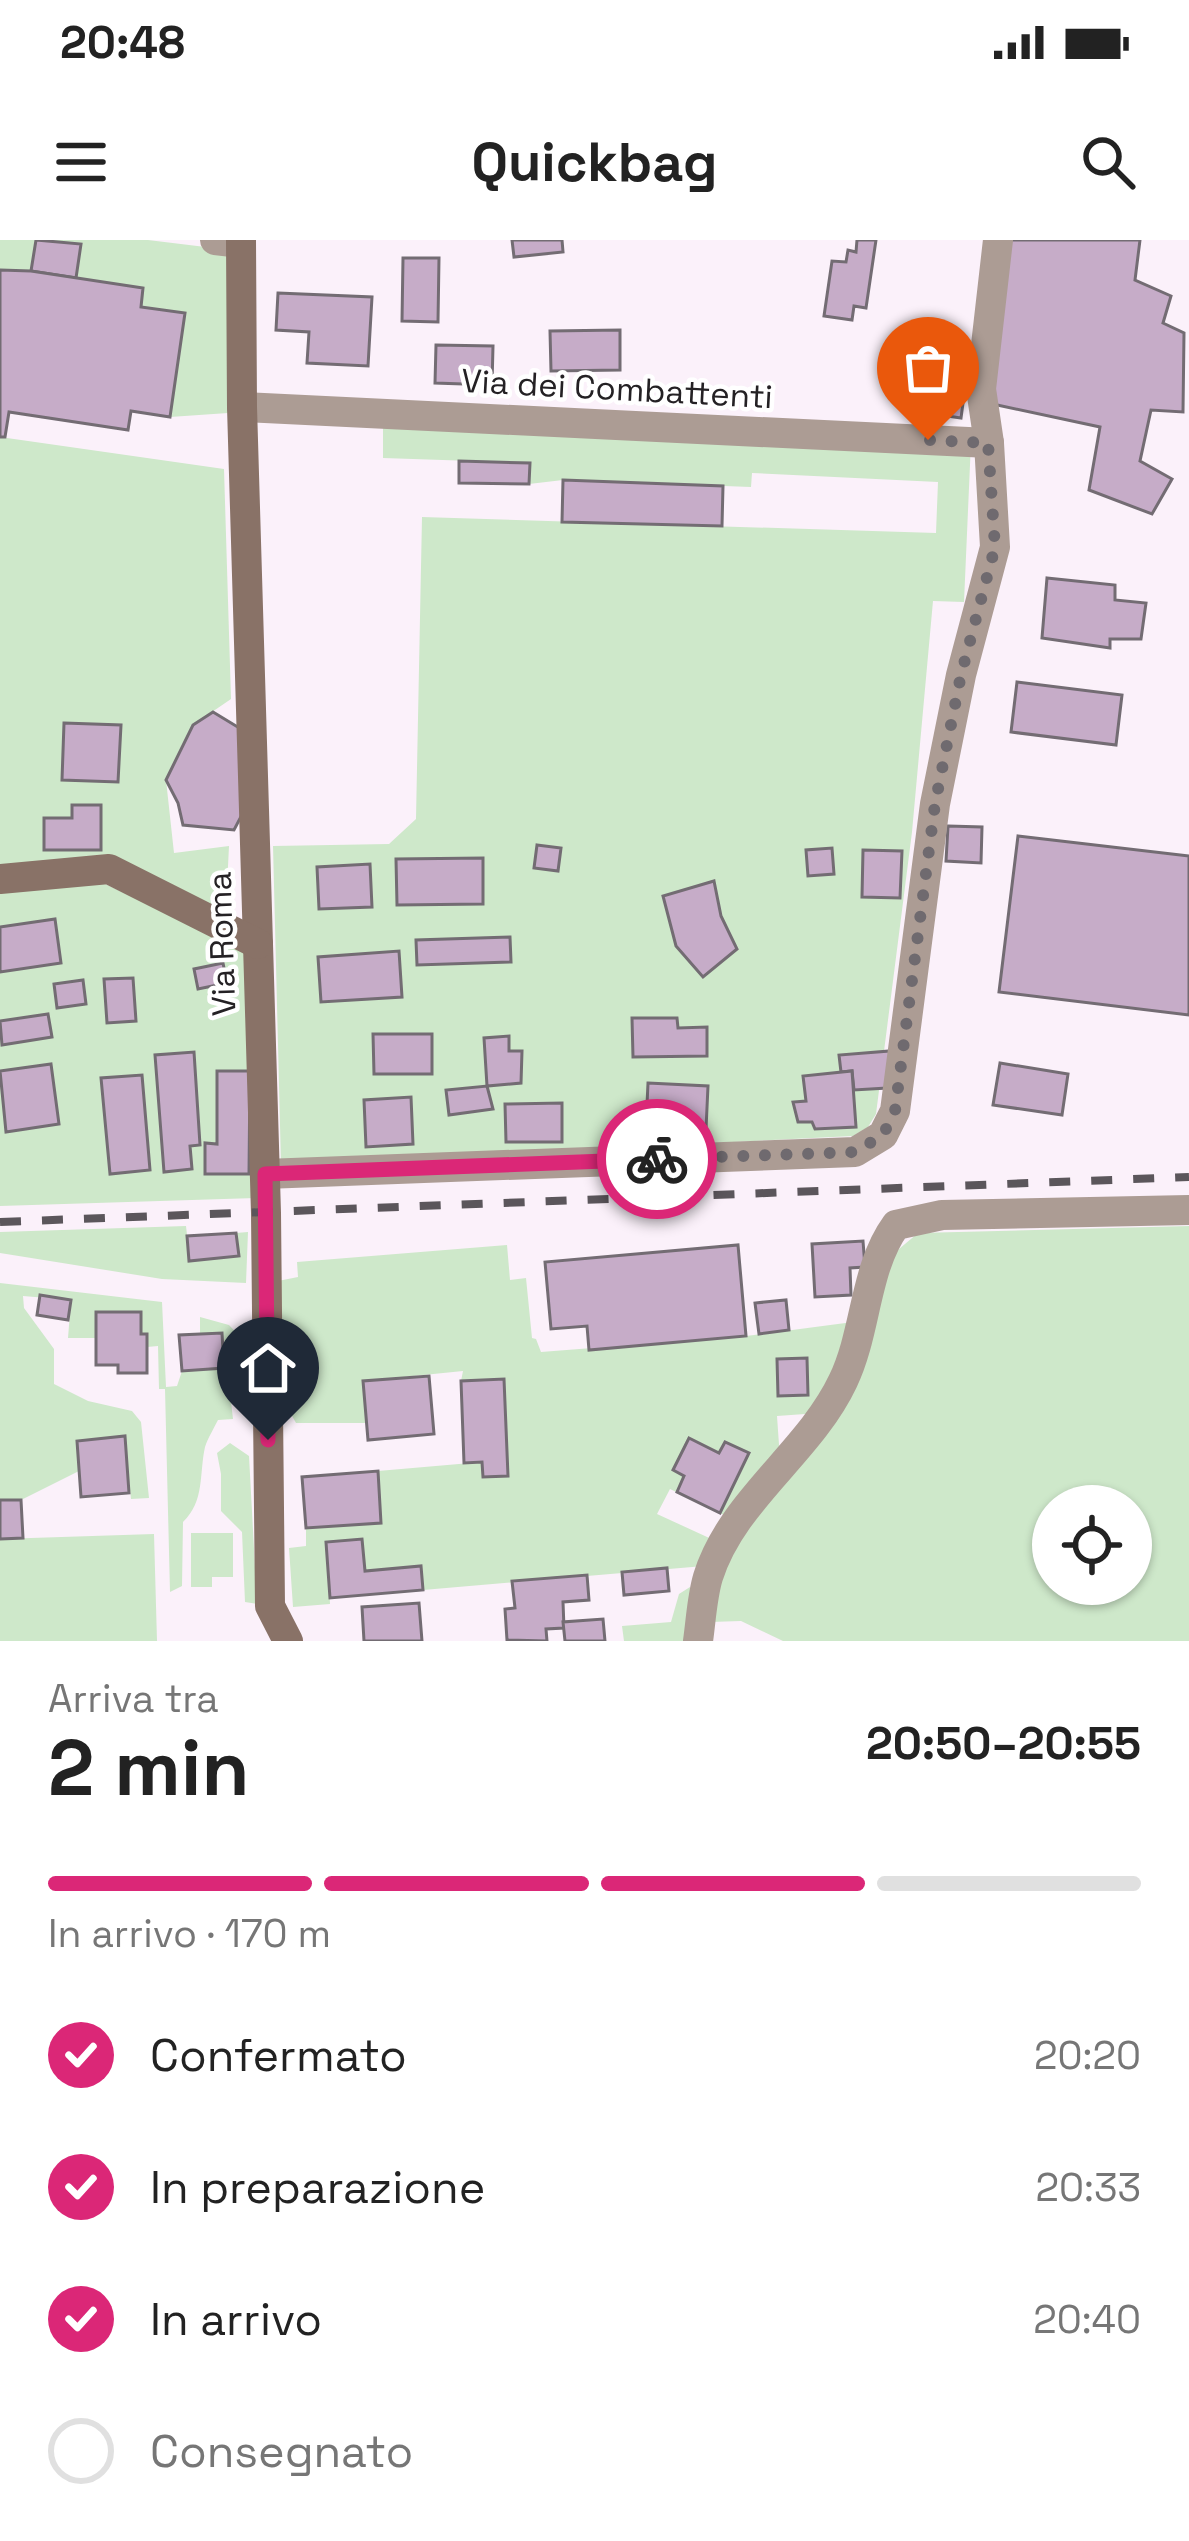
<!DOCTYPE html>
<html lang="it">
<head>
<meta charset="utf-8">
<style>
  :root { --surface:#fff; --page:#f6f6f6; --text:#222; --muted:#767676; --line:#e0e0e0; --accent:#db2777 }
  body { margin:0; font-family:"Space Grotesk",sans-serif; background:var(--page); color:var(--text); height:100vh; display:flex; flex-direction:column; font-size:45px; white-space:nowrap }
  * { box-sizing:border-box; margin:0 }
  p { font-size:39px; color:var(--muted) }
  .icon { flex:none; width:66px; height:66px; fill:none; stroke:currentColor; stroke-width:2; stroke-linecap:round; stroke-linejoin:round }
  .map { position:relative; height:1401px; overflow:hidden }
  .sheet { display:flex; flex-direction:column; background:var(--surface); flex:1 }
  .sheet>* { flex:none }
  .tools { position:absolute; left:1032px; top:1245px; display:grid; gap:24px }
  .tools a { display:grid; place-items:center; width:120px; height:120px; border-radius:50%; background:var(--surface); box-shadow:0 3px 9px #0004; font-size:60px }
  .pin { position:absolute; display:grid; place-items:center; width:102px; height:102px; color:#fff; margin:-123px -51px; border-radius:50% 50% 50% 0; rotate:-45deg; box-shadow:0 0 12px #0007 }
  .pin .icon { rotate:45deg }
  .courier { position:absolute; display:grid; place-items:center; width:120px; height:120px; margin:-60px; border:9px solid #db2777; border-radius:50%; background:#fff; color:#222; box-shadow:0 3px 15px #0007 }
  .head em { font-style:normal; font-weight:800 }
  .head div { display:flex; flex-direction:column-reverse }
  .head { display:flex; align-items:center; justify-content:space-between; height:204px; padding:0 48px }
  h1 { font-size:78px; font-weight:800; line-height:90px }
  .bar { display:grid; grid-template-columns:repeat(4,1fr); gap:18px 12px; align-content:center; height:144px; padding:0 48px }
  .bar i { height:15px; border-radius:9px; background:var(--line) }
  .bar .current { background:var(--accent) }
  .bar p { grid-column:span 4 }
  ol { padding:0 48px; list-style:none }
  li { display:flex; align-items:center; gap:36px; height:132px }
  li p { margin-inline-start:auto }
  li .icon { padding:12px; border-radius:50%; background:var(--accent); color:#fff; stroke-width:4 }
  li:last-child { color:var(--muted) }
  li i { width:66px; height:66px; border:6px solid var(--line); border-radius:50% }
  .status { display:flex; justify-content:space-between; align-items:center; height:84px; padding:0 60px; background:var(--surface); direction:ltr }
  .status svg { height:33px; fill:currentColor }
  header { display:flex; justify-content:space-between; align-items:center; height:156px; padding:0 48px; background:var(--surface); font-size:54px; font-weight:800 }
  .map>svg:first-child { display:block }
  .green { fill:#cee8ca; fill-rule:evenodd }
  .building { fill:#c6acc8; stroke:#736c73; stroke-width:3 }
  .lines { fill:none; stroke-linecap:round; stroke-linejoin:round }
  .street { stroke:#ac9c94; stroke-width:30 }
  .secondary { stroke:#897267; stroke-width:30 }
  .rail { stroke:#5b565b; stroke-width:8; stroke-dasharray:21 21; stroke-linecap:butt }
  .done { stroke:#6f6a6f; stroke-width:12; stroke-dasharray:0 21.6 }
  .route { stroke:#db2777; stroke-width:15 }
  .labels { text-anchor:middle; dominant-baseline:central; stroke-width:9; stroke-linejoin:round; paint-order:stroke }
  .street-label { font-size:33px; fill:#242124; stroke:#fff }
</style>
</head>
<body>
<div class="status"><b>20:48</b><svg viewBox="0 0 49 12"><path d="M0 12V9h3v3zM5 12V6h3v6zM10 12V3h3v9zM15 12V0h3v12zM26 1h20v11H26zM47 4h2v5h-2z"/></svg></div>
<header><svg class="icon" aria-label="menu" viewBox="0 0 24 24"><path d="M4 6h16M4 12h16M4 18h16"/></svg>Quickbag<svg class="icon" aria-label="search" viewBox="0 0 24 24"><circle cx="10" cy="10" r="6"/><path d="M15 15l6 6"/></svg></header>
<div class="map">
<svg width="1189" height="1401" viewBox="0 0 1189 1401">
  <rect width="100%" height="100%" fill="#fbf1fa"/>
  <!-- green -->
  <g class="green">
    <path d="M0,0H148L230,10L228,173L170,177L184,73L141,67L143,48L31,31L0,30Z"/>
    <path d="M383,174L971,202L964,362L933,361L912,592L876,874L868,887L853,896L281,925L273,606L389,604L416,579L422,277L936,293L938,242L752,233L751,247L563,240L529,244V223L383,218Z"/>
    <path d="M0,197L224,229L231,459L193,485L166,540L174,613L229,606L225,687L109,629L0,639Z"/>
    <path d="M103,643L253,713L260,958L0,966V652Z"/>
    <path d="M186,986L190,1021L238,1016L236,993L248,992L246,1043L162,1039L0,1013V992Z"/>
    <path d="M1189,986V1401H783L741,1381L710,1382L712,1338L836,1171L886,1020L918,993ZM1053,1266H1131V1344H1053Z"/>
    <path d="M507,1005L510,1040L526,1038L532,1098L536,1099L541,1112L746,1096L853,1082L819,1173L777,1176L780,1219L730,1278L670,1249L657,1274L718,1302L704,1326L423,1350L421,1326L365,1331L362,1299L327,1302L330,1364L293,1367L289,1308L306,1306V1288L381,1282L378,1231L482,1222L483,1237L508,1236L504,1140L461,1141L463,1131L364,1141L366,1183H296L291,1174L279,1171L278,1041L298,1037L297,1022Z"/>
    <path d="M0,1043L162,1062L166,1147L177,1146L182,1131L224,1128L222,1093L200,1094V1077L229,1085L246,1103L248,1141L229,1144L233,1179L218,1180C214,1188 208,1198 205,1207C199,1234 205,1261 183,1282L182,1346L170,1352L165,1149H159L158,1106L147,1107V1094H141L140,1072H97L96,1098H68L71,1060L23,1056L24,1068L54,1109V1144L88,1161L132,1171L141,1182L149,1258L131,1259L124,1196L77,1201L79,1231L21,1260H0Z"/>
    <path d="M230,1203L249,1216L257,1364L245,1362L242,1292L221,1271V1234L217,1213Z"/>
    <path d="M191,1293H233V1337H212V1347H191Z"/>
    <path d="M154,1294L157,1401H0V1299Z"/>
    <path d="M690,1347L695,1401H624L622,1386L671,1382L679,1354Z"/>
  </g>
  <!-- building -->
  <g class="building">
    <path d="M36,0L81,4L76,38L31,31Z"/>
    <path d="M512,0H562L563,12L514,17Z"/>
    <path d="M857,0H876L866,68L854,66L852,80L824,76L832,21L846,22L848,10L856,12Z"/>
    <path d="M1006,0H1140L1135,40L1171,56L1163,83L1184,93L1183,172L1151,170L1140,221L1172,239L1152,274L1089,250L1100,187L988,163Z"/>
    <path d="M403,18H439L438,82L402,81Z"/>
    <path d="M0,30L31,31L143,48L141,67L185,73L170,177L131,171L128,190L9,172L5,197H0Z"/>
    <path d="M278,53L372,57L368,126L307,123L309,92L276,90Z"/>
    <path d="M620,90V130L551,131L550,91Z"/>
    <path d="M436,105L493,106L492,145L435,143Z"/>
    <path d="M919,134L966,141L961,178L913,171Z"/>
    <path d="M459,221L530,223L529,244L459,243Z"/>
    <path d="M563,240L723,246L722,286L562,282Z"/>
    <path d="M1047,338L1115,345V360L1146,363L1141,399H1110V408L1042,398Z"/>
    <path d="M1017,442L1122,455L1116,505L1011,492Z"/>
    <path d="M213,472L246,492V567L234,590L183,585L178,563L166,540L193,485Z"/>
    <path d="M64,483L121,485L118,542L62,540Z"/>
    <path d="M72,565H101V610H44V578H72Z"/>
    <path d="M948,586L982,587L981,623L946,621Z"/>
    <path d="M1018,596L1189,616V775L999,752Z"/>
    <path d="M537,605L561,608L558,631L534,628Z"/>
    <path d="M832,608L834,634L808,636L806,610Z"/>
    <path d="M863,610L902,611L900,658L862,657Z"/>
    <path d="M483,618V664L397,665L396,619Z"/>
    <path d="M370,624L372,667L319,669L317,627Z"/>
    <path d="M714,641L721,676L737,709L703,737L676,706L663,656Z"/>
    <path d="M55,679L61,723L0,732V687Z"/>
    <path d="M510,697L511,722L417,725L416,700Z"/>
    <path d="M399,711L402,757L321,762L318,717Z"/>
    <path d="M223,723L227,743L198,749L194,729Z"/>
    <path d="M133,738L136,781L107,783L104,739Z"/>
    <path d="M83,740L86,764L57,768L54,744Z"/>
    <path d="M48,774L52,797L2,805L0,781Z"/>
    <path d="M632,778H677L678,788L707,787V816L633,817Z"/>
    <path d="M373,794H432V834H374Z"/>
    <path d="M509,796V811H522L521,843L487,846L484,798Z"/>
    <path d="M890,811L887,848L854,850L852,831L841,832L839,815Z"/>
    <path d="M194,812L200,905L190,906L192,929L164,932L155,815Z"/>
    <path d="M1000,823L1068,834L1062,875L993,865Z"/>
    <path d="M51,824L59,884L6,892L0,831Z"/>
    <path d="M217,831H250L249,934H205V903L217,904Z"/>
    <path d="M852,831L856,887L815,889L812,882H798L793,862L806,861L803,836Z"/>
    <path d="M142,835L150,930L110,934L101,838Z"/>
    <path d="M648,843L708,846L706,889L646,886Z"/>
    <path d="M487,846L493,869L449,875L446,850Z"/>
    <path d="M411,857L413,904L366,907L364,860Z"/>
    <path d="M562,863V902H506L505,864Z"/>
    <path d="M236,993L239,1016L189,1021L187,996Z"/>
    <path d="M863,1001L865,1027L850,1028L851,1055L815,1057L812,1004Z"/>
    <path d="M738,1005L746,1096L589,1110L587,1086L551,1089L545,1022Z"/>
    <path d="M40,1055L71,1060L68,1080L37,1075Z"/>
    <path d="M786,1060L789,1090L759,1094L755,1063Z"/>
    <path d="M96,1072H141V1094H147V1133H118V1125H96Z"/>
    <path d="M222,1093L224,1128L182,1131L179,1095Z"/>
    <path d="M807,1118L808,1155L778,1156L777,1119Z"/>
    <path d="M429,1136L434,1194L368,1200L363,1141Z"/>
    <path d="M504,1139L508,1236L483,1237L482,1222L464,1223L461,1141Z"/>
    <path d="M125,1196L129,1253L81,1257L77,1201Z"/>
    <path d="M689,1198L719,1213L725,1202L749,1213L720,1273L677,1252L684,1236L673,1230Z"/>
    <path d="M378,1231L381,1283L306,1288L302,1237Z"/>
    <path d="M0,1260H21L23,1298L0,1299Z"/>
    <path d="M362,1299L365,1331L421,1326L423,1350L330,1358L326,1302Z"/>
    <path d="M667,1328L669,1351L624,1355L622,1332Z"/>
    <path d="M587,1335L589,1360L563,1362L564,1388L546,1389L547,1401L507,1400L505,1369L515,1368L512,1341Z"/>
    <path d="M419,1363L422,1401H364L362,1367Z"/>
    <path d="M603,1379L605,1401H565L563,1382Z"/>
  </g>
  <g class="lines">
    <!-- street -->
    <g class="street">
      <path d="M215,0L241,3"/>
      <path d="M242,167L989,203"/>
      <path d="M265,934L855,912L883,895L895,871L935,564L961,435L995,307L989,203L981,149L998,0"/>
      <path d="M698,1401C701,1380 702,1357 708,1337C732,1260 809,1213 843,1141C867,1091 864,1029 896,985L942,975L1189,970"/>
    </g>
    <!-- secondary -->
    <g class="secondary">
      <path d="M241,0L242,167L266,973L270,1366L288,1401"/>
      <path d="M0,639L109,629L258,704"/>
    </g>
    <!-- rail -->
    <path class="rail" d="M0,982L1189,937"/>
  </g>
  <g class="lines">
    <!-- done -->
    <path class="done" d="M657,919L855,912L883,895L895,871L935,564L961,435L995,307L988,203L928,200"/>
    <!-- route -->
    <path class="route" d="M268,1200L265,934L657,919"/>
  </g>
  <g class="labels">
    <!-- street labels -->
    <g class="street-label">
      <text transform="translate(617 149) rotate(3)">Via dei Combattenti</text>
      <text transform="translate(222 704) rotate(-92)">Via Roma</text>
    </g>
  </g>
</svg>
<div class="tools">
<a><svg class="icon" aria-label="locate" viewBox="0 0 24 24"><circle cx="12" cy="12" r="6"/><path d="M12 2v4M12 18v4M2 12h4M18 12h4"/></svg></a>
</div>
<div class="pin" style="left:928px;top:200px;background:#ea580c"><svg class="icon" aria-label="bag" viewBox="0 0 24 24"><path d="M5 8h14l-1 12H6zM9 8a3 3 0 0 1 6 0"/></svg></div>
<div class="pin" style="left:268px;top:1200px;background:#1f2937"><svg class="icon" aria-label="home" viewBox="0 0 24 24"><path d="M3 11l9-7 9 7M6 9v11h12V9"/></svg></div>
<div class="courier" style="left:657px;top:919px"><svg class="icon" aria-label="bike" viewBox="0 0 24 24"><circle cx="6" cy="16" r="4"/><circle cx="18" cy="16" r="4"/><path d="M6 16l4-8h5l3 8M10 8l3 8H6M13 5h3"/></svg></div>
</div>
<section class="sheet">
<div class="head"><div><h1>2 min</h1><p>Arriva tra</p></div><em>20:50–20:55</em></div>
<div class="bar"><i class="current"></i><i class="current"></i><i class="current"></i><i></i><p>In arrivo · 170 m</p></div>
<ol>
<li><svg class="icon" aria-label="check" viewBox="0 0 24 24"><path d="M5 12l5 5 9-10"/></svg>Confermato<p>20:20</p></li>
<li><svg class="icon" aria-label="check" viewBox="0 0 24 24"><path d="M5 12l5 5 9-10"/></svg>In preparazione<p>20:33</p></li>
<li><svg class="icon" aria-label="check" viewBox="0 0 24 24"><path d="M5 12l5 5 9-10"/></svg>In arrivo<p>20:40</p></li>
<li><i></i>Consegnato</li>
</ol>
</section>
</body>
</html>
